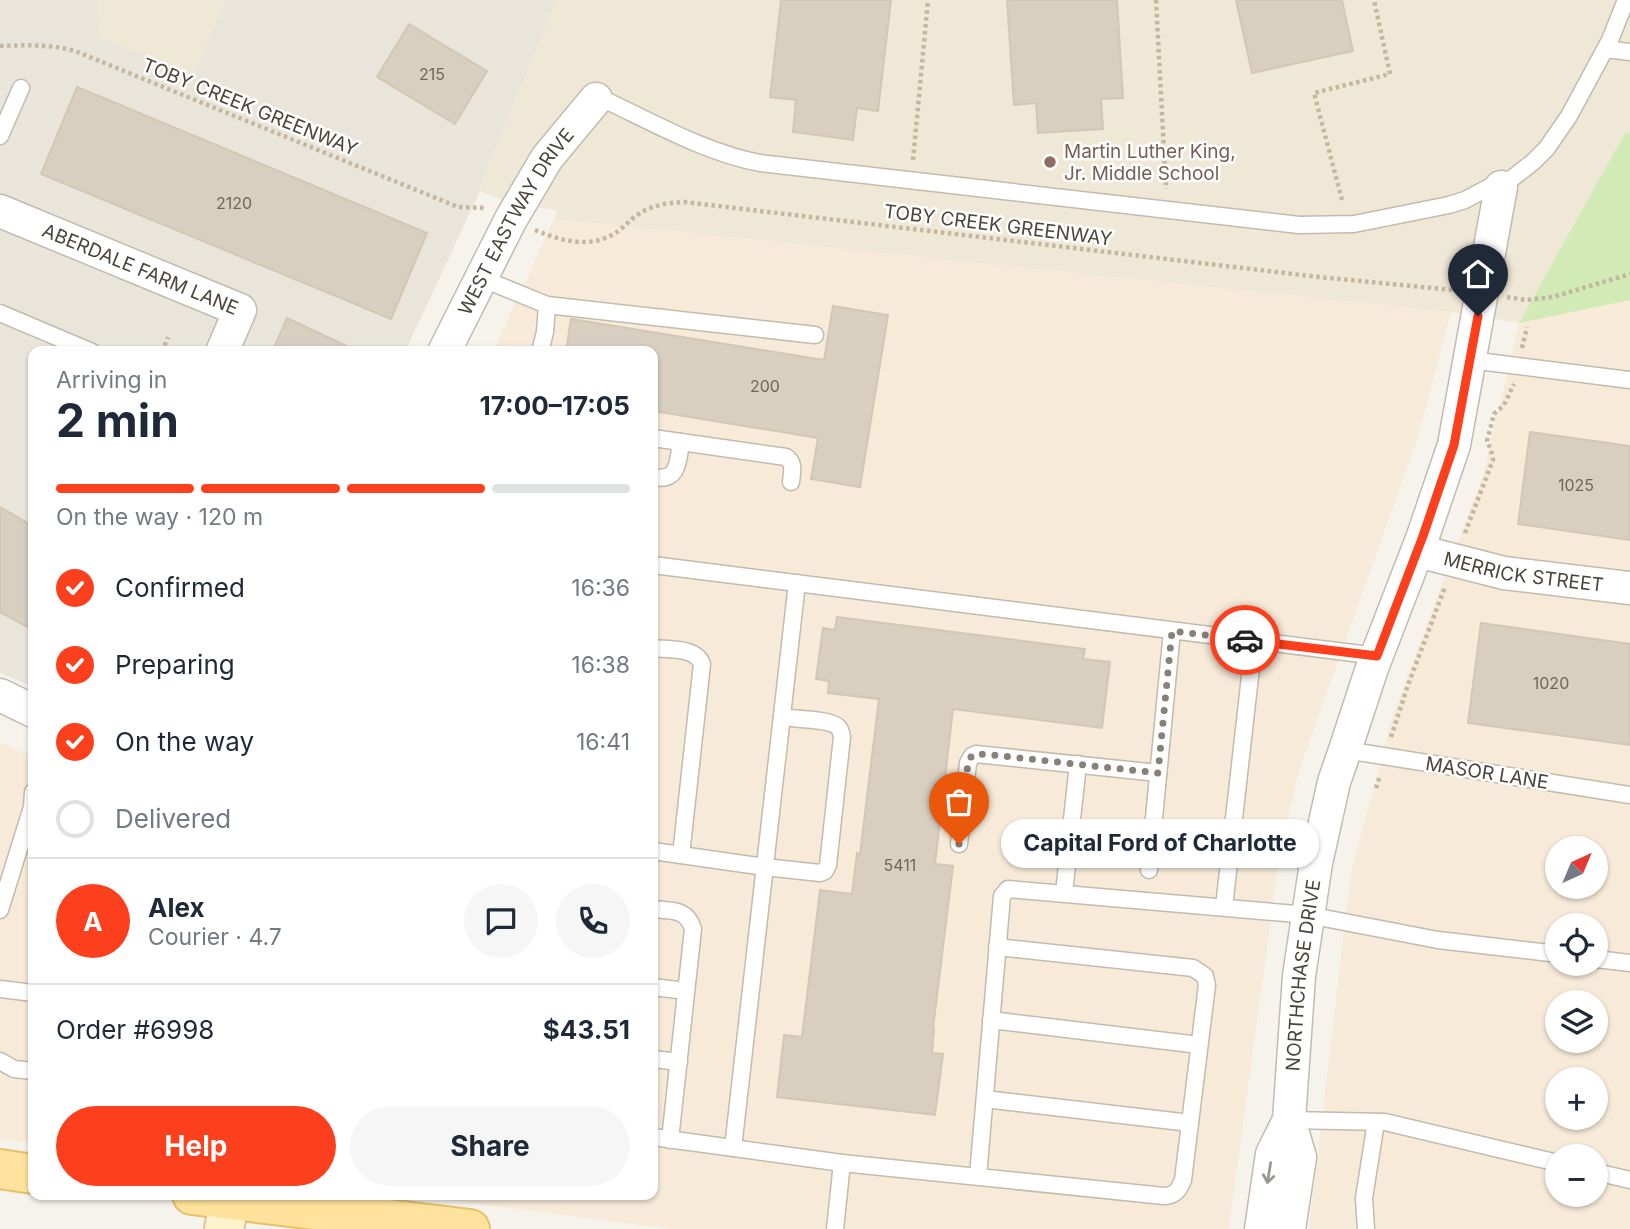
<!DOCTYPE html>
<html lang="en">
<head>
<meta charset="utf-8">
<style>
  :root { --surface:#fff; --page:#f6f6f7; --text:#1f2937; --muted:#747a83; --line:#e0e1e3; --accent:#fc3f1d }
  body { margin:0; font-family:Inter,sans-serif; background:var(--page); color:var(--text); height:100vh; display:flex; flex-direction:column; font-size:26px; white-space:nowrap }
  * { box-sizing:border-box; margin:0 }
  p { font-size:23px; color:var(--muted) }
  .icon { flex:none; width:38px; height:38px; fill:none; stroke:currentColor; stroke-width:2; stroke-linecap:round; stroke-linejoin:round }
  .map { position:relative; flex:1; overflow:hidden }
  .panel { position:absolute; left:28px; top:346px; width:630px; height:854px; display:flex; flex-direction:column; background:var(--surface); border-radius:14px; box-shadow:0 2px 5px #0004 }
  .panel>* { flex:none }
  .needle { width:46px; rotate:44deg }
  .tools { position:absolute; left:1545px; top:836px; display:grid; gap:14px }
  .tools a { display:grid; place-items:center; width:63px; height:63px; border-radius:50%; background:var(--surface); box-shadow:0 2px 5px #0004; font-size:35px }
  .pin { position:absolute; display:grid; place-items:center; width:60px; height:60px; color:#fff; margin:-72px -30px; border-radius:50% 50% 50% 0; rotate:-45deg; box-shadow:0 0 7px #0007 }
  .pin .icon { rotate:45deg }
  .courier { position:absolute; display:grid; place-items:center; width:70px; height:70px; margin:-35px; border:5px solid #fc3f1d; border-radius:50%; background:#fff; color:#222; box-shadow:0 2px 9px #0007 }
  .bubble { position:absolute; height:49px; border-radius:24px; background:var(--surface); box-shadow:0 2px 5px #0004; font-size:23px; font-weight:700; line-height:49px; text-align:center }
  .head em { font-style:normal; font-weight:700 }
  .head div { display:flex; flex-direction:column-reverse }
  .head { display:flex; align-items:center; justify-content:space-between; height:119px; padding:0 28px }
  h1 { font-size:46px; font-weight:700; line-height:52px }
  .bar { display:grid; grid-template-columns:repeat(4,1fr); gap:10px 7px; align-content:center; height:84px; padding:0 28px }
  .bar i { height:9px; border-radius:5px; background:var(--line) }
  .bar .active { background:var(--accent) }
  .bar p { grid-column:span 4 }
  .line { display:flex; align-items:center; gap:18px; padding:0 28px; border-top:2px solid var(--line) }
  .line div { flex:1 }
  .round { display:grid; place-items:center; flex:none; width:74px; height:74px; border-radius:37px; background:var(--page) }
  ol { padding:0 28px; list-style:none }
  li { display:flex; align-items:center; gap:21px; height:77px }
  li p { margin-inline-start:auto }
  li .icon { padding:7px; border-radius:50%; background:var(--accent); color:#fff; stroke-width:4 }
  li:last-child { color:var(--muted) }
  li i { width:38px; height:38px; border:4px solid var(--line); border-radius:50% }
  .cta { display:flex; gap:14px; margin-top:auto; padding:14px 28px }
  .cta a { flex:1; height:80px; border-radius:42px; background:var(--accent); color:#fff; font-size:28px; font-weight:700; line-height:80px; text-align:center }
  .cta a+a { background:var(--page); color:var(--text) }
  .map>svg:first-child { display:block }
  .residential { fill:#eae5da }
  .commercial { fill:#f7ead8; fill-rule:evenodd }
  .education { fill:#efe8d6 }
  .green { fill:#d2eab5 }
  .building { fill:#d8cfc1; stroke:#d3c7b4; stroke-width:2 }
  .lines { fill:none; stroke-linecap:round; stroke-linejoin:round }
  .service-casing { stroke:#c2bbae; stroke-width:19 }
  .minor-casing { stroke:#c2bbae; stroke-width:35 }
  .secondary-casing { stroke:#d6c79b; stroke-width:42 }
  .primary-casing { stroke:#e6c16a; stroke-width:42 }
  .path { stroke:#c4b79f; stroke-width:4.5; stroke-dasharray:3.5 3.5; stroke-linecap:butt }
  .service { stroke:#fff; stroke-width:16 }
  .minor { stroke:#fff; stroke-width:32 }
  .secondary { stroke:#fff3cd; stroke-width:38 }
  .primary { stroke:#ffe39c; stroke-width:38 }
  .oneway { stroke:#9c9892 }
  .done { stroke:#878178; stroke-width:7; stroke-dasharray:0 12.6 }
  .route { stroke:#fc3f1d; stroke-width:9 }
  .education-dot { fill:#8d6e63; stroke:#fff; stroke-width:2.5 }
  .labels { text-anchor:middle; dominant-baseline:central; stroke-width:5; stroke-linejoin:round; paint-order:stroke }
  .number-label { font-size:16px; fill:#6e675b }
  .street-label { font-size:19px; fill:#4b4439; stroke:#fff }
  .education-label { font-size:19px; fill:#785e54; stroke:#fff; text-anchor:start }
</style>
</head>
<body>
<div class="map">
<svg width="1630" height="1229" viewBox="0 0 1630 1229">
  <rect width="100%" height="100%" fill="#f6f3ec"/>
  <!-- residential -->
  <path class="residential" d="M0,0H97L99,37L194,74L225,0H557L479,190L480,191L405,352H33V687L0,673Z"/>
  <!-- commercial -->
  <g class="commercial">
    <path d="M554,219L1451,312L1418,437L1298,774L1279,858L1229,1229H671L411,1195H653V352H493Z"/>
    <path d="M1630,300V1229H1309L1351,872L1393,715L1483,475L1519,323ZM1558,849H1596V887H1558ZM1558,926H1596V964H1558ZM1558,1003H1596V1041H1558ZM1558,1080H1596V1118H1558ZM1558,1157H1596V1195H1558Z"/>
    <path d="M0,743L33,756V1137L26,1142L0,1139Z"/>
  </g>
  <!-- education -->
  <g class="education">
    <path d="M97,0H225L194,74L99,37Z"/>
    <path d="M557,0H1630V133H1625L1519,323L1451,312L554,219L557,210L513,204L479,191Z"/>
  </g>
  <!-- green -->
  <path class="green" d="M1625,133H1630V300L1519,323Z"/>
  <!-- building -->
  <g class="building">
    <path d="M781,0H891L878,111L857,108L853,140L793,132L796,100L770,97Z"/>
    <path d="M1007,0H1117L1123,98L1101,99L1103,129L1038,133L1036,103L1014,105Z"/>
    <path d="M1236,0H1342L1353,51L1252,73Z"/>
    <path d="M409,24L487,71L455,124L377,77Z"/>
    <path d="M77,87L427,233L391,319L41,174Z"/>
    <path d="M833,306L888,315L860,487L811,479L818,438L653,411V352H566L571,319L824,360Z"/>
    <path d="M287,318L359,352H272Z"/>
    <path d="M1530,432L1630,446V540L1518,524Z"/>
    <path d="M0,507L33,526V630L0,612Z"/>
    <path d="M837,617L1085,649L1083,659L1110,662L1102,728L953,709L935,864L953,866L933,1028H934L932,1053L943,1054L935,1115L777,1097L784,1035L802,1037L820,890L852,894L857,853L860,854L879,699L828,693L829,681L816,679L823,628L835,630Z"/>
    <path d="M1481,623L1630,644V745L1468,723Z"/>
  </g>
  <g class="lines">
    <!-- service casing -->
    <g class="service-casing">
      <g id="service">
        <path d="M1606,49L1630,52"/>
        <path d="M596,99L598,98L603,99C652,122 706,153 760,163L1299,225L1354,224L1449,205L1465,200L1493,185L1496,184L1501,187L1533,162L1547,148L1569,116L1610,40L1626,0"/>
        <path d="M0,136L21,88"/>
        <path d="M481,278L547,305L815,335"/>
        <path d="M0,313L92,352"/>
        <path d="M540,352L545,332L547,305"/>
        <path d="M1470,360L1630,380"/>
        <path d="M653,438L786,457C795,463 792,472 791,482"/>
        <path d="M653,477C679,482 678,461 681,442"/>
        <path d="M653,565L1377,656"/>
        <path d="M653,648C669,650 696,647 702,664L681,855"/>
        <path d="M1345,750L1630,795"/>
        <path d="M959,844L968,763L972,756L976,754L1158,773"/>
        <path d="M653,851L765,867L820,873L825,871L828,865L842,737C841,733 841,730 838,727C831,719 793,719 782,717"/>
        <path d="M1149,870L1172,631"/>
        <path d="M1064,893L1078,764"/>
        <path d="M1224,907L1254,641"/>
        <path d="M653,909C671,911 687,908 693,929L670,1140"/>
        <path d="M0,910L32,807L33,792"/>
        <path d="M1596,959L1630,963"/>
        <path d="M653,987L686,991"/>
        <path d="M0,989L33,993"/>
        <path d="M991,1020L1199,1045"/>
        <path d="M653,1059L679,1062"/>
        <path d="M0,1061L14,1069L33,1071"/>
        <path d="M985,1099L1190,1123"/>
        <path d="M1289,1120L1385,1122L1558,1163"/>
        <path d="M653,1137L842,1163L1164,1196C1175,1196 1179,1190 1183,1180L1207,985L1205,976L1193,968L997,947"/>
        <path d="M733,1148L797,583"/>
        <path d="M1596,1172L1630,1180"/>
        <path d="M978,1176L1002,896L1008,889L1308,915L1438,940L1558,954"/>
        <path d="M835,1229L842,1163"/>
        <path d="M1366,1229L1364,1198L1376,1122"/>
      </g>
    </g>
    <!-- minor casing -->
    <g class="minor-casing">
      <g id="minor">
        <path id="s1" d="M0,211L240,310L222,352"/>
        <path id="s2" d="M444,352L511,219L547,158L596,99"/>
        <path id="s3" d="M1418,551L1504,573L1630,588"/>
        <path d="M0,695L33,711"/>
        <path d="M1261,1229L1272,1154L1289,1120"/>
        <path id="s4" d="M1289,1229L1300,1157L1289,1120L1299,976L1316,863L1334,782L1345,750L1372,668L1423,536L1454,445L1501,187"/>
      </g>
    </g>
    <!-- secondary casing -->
    <g class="secondary-casing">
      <path id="secondary" d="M224,1229L230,1200"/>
    </g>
    <!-- primary casing -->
    <g class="primary-casing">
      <g id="primary">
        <path d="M0,1169L33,1174"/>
        <path d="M192,1195L470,1229"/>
      </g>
    </g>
    <!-- path -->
    <g class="path">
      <path d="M1156,0L1166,189"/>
      <path d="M0,46C26,45 49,44 75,51L458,207L486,208"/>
      <path d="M913,160L928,0"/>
      <path d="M1342,200L1314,93L1390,74L1374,0"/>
      <path d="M535,230C559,240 586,248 610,236C619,232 625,225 632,219C647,206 665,203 684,202L1319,277L1453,290"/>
      <path d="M1507,297L1526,300L1553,297L1630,274"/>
      <path d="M1522,348L1527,327"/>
      <path d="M162,352L168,337"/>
      <path d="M1465,533L1493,460L1491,450L1487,441L1494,414L1504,405L1514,384"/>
      <path d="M1391,737L1408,685L1445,587"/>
      <path d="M1376,788L1380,776"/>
    </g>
    <!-- service -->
    <use href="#service" class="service"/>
    <!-- minor -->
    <use href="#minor" class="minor"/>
    <!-- secondary -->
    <use href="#secondary" class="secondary"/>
    <!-- primary -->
    <use href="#primary" class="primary"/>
  </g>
  <!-- one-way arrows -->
  <defs><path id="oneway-shaft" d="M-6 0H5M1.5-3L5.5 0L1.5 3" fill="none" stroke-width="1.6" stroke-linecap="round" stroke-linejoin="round" transform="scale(1.75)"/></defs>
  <use class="oneway" href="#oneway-shaft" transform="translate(1269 1173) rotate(99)"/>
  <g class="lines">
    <!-- done -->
    <path class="done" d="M959,844L968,763L972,755L984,754L1158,773L1172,631L1245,640"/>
    <!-- route -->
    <path class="route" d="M1245,640L1377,656L1423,536L1454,445L1478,316"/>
  </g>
  <!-- markers -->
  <circle class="education-dot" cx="1050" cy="162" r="7"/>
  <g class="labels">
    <!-- number labels -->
    <g class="number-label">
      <text x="432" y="74">215</text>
      <text x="234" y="203">2120</text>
      <text x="765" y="386">200</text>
      <text x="1576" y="485">1025</text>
      <text x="1551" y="683">1020</text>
      <text x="900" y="865">5411</text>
    </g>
    <!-- street labels -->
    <g class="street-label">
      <text transform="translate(250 107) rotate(22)">TOBY CREEK GREENWAY</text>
      <text stroke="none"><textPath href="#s2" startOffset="149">WEST EASTWAY DRIVE</textPath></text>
      <text transform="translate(998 225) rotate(7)">TOBY CREEK GREENWAY</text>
      <text stroke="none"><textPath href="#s1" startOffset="152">ABERDALE FARM LANE</textPath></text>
      <text stroke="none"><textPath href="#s3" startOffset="108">MERRICK STREET</textPath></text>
      <text transform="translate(1487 773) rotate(9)">MASOR LANE</text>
      <text stroke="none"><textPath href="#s4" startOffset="257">NORTHCHASE DRIVE</textPath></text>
    </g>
    <!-- education labels -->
    <g class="education-label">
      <text x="1064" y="151">Martin Luther King,<tspan x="1064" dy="22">Jr. Middle School</tspan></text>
    </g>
  </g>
</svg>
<div class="tools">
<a><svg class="needle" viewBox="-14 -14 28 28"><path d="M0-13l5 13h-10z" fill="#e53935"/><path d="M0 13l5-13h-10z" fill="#747a83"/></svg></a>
<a><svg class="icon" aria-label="locate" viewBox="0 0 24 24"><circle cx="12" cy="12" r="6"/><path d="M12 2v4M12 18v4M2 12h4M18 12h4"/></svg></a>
<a><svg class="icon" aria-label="layers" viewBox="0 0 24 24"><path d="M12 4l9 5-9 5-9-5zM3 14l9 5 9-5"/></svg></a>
<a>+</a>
<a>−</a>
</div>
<div class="pin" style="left:959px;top:844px;background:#ea580c"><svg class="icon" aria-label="bag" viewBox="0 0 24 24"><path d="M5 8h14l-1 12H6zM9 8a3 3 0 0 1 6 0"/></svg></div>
<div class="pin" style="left:1478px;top:316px;background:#1f2937"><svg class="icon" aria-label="home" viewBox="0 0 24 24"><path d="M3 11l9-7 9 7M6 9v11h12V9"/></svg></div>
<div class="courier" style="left:1245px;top:640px"><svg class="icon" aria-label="car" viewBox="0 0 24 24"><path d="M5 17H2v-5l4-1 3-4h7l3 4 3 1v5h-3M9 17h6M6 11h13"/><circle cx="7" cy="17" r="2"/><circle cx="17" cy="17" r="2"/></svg></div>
<div class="bubble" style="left:1001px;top:819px;width:318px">Capital Ford of Charlotte</div>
<section class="panel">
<div class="head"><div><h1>2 min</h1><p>Arriving in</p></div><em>17:00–17:05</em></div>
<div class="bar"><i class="active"></i><i class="active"></i><i class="active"></i><i></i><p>On the way · 120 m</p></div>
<ol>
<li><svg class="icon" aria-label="check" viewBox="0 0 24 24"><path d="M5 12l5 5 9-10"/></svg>Confirmed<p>16:36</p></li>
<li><svg class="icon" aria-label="check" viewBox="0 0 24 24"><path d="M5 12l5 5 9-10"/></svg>Preparing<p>16:38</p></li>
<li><svg class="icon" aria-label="check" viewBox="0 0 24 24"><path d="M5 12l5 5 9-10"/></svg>On the way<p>16:41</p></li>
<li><i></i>Delivered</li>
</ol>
<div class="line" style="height:126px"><b class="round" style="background:var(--accent);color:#fff">A</b><div><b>Alex</b><p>Courier · 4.7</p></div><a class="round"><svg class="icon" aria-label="chat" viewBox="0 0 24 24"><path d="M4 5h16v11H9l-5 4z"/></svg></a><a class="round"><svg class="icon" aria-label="phone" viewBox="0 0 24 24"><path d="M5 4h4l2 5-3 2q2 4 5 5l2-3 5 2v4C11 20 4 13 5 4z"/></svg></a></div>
<div class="line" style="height:91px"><div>Order #6998</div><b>$43.51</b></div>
<div class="cta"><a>Help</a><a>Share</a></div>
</section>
</div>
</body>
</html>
